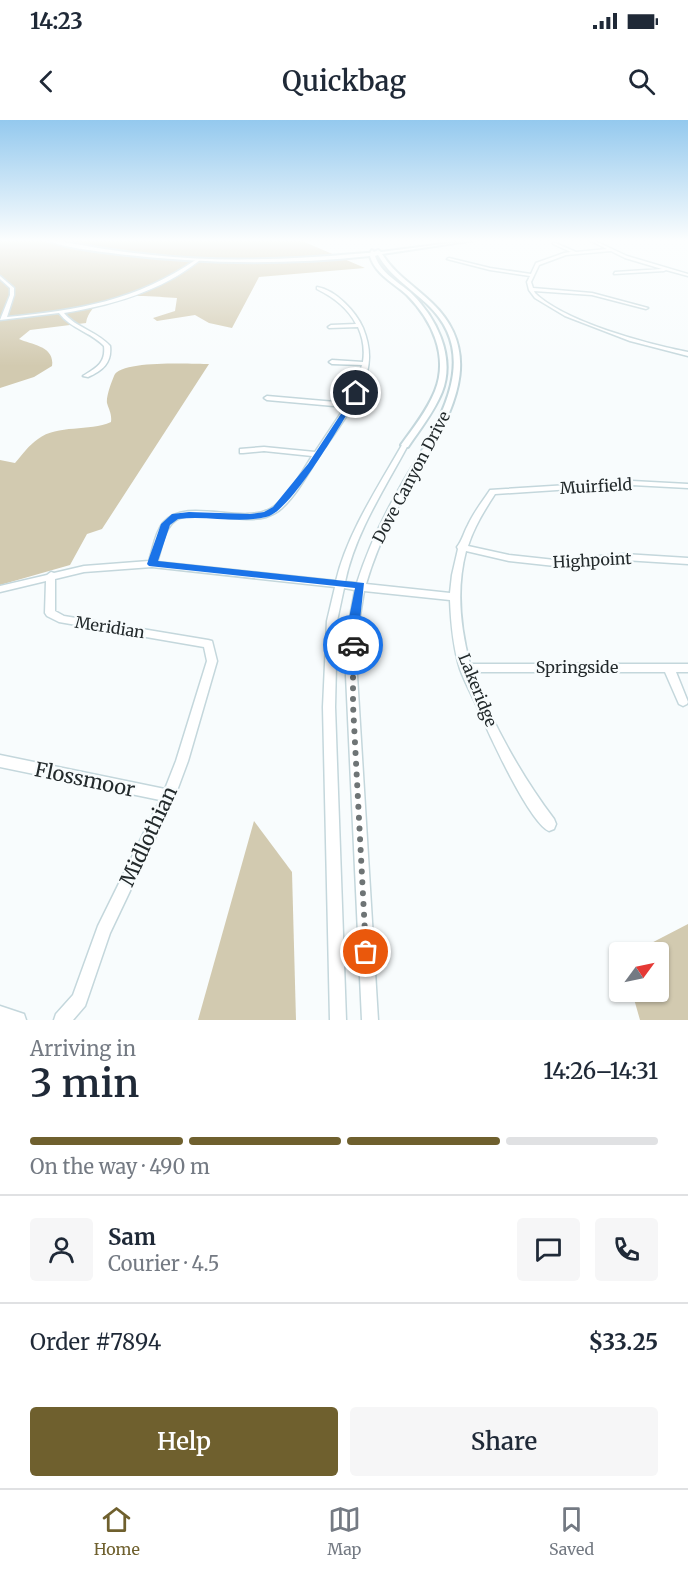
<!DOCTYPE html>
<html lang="en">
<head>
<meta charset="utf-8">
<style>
  :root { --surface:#fff; --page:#f6f6f7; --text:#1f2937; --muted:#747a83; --line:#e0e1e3; --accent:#6f602e }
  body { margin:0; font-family:Merriweather,serif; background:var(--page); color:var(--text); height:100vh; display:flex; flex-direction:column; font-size:22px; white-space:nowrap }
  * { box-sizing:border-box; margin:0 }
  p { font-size:20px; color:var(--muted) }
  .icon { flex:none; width:33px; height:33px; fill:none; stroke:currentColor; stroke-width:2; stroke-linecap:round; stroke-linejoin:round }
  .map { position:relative; height:900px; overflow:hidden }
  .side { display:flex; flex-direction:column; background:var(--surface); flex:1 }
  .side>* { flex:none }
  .needle { width:39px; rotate:57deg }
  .tools { position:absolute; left:609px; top:822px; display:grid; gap:12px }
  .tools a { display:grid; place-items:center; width:60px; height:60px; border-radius:6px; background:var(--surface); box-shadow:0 2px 4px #0004; font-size:30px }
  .pin { position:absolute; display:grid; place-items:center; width:51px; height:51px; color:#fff; margin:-26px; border:3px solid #fff; border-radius:50%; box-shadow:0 2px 6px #0007 }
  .courier { position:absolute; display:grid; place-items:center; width:60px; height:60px; margin:-30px; border:4px solid #1a73e8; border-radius:50%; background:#fff; color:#222; box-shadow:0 2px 8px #0007 }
  .headline em { font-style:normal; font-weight:600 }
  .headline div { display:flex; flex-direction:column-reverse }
  .headline { display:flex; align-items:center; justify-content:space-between; height:102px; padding:0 30px }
  h1 { font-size:39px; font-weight:600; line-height:45px }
  .bar { display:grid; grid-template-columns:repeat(4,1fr); gap:9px 6px; align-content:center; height:72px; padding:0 30px }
  .bar i { height:8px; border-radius:4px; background:var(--line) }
  .bar .selected { background:var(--accent) }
  .bar p { grid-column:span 4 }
  .line { display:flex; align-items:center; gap:15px; padding:0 30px; border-top:2px solid var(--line) }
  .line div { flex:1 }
  .round { display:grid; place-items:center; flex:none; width:63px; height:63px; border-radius:6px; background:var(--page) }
  .button { display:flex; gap:12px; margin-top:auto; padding:12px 30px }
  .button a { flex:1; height:69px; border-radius:6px; background:var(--accent); color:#fff; font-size:24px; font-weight:600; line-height:69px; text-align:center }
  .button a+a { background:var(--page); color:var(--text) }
  .status { display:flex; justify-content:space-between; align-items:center; height:42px; padding:0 30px; background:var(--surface); direction:ltr }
  .status svg { height:16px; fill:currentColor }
  header { display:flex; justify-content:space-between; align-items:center; height:78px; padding:0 30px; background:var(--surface); font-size:27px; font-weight:600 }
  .dock { display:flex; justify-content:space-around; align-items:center; height:84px; border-top:2px solid var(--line); background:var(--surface); font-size:16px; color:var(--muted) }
  .dock a { display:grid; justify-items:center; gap:3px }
  .dock .selected { color:var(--accent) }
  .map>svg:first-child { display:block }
  .green { fill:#d2cab0 }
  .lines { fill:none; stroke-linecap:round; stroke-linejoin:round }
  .minor-casing { stroke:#c4d7dc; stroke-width:3 }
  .tertiary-casing { stroke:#c4d7dc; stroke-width:4 }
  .minor { fill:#fff; fill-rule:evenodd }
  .tertiary { fill:#fff; fill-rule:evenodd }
  .route { fill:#1a73e8 }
  .done { stroke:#6e7475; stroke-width:6; stroke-dasharray:0 10.8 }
  .labels { text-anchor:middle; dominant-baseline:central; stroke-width:5; stroke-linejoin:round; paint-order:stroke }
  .street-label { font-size:16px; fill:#232a2c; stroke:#f8fcfd }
  .near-street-label { font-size:20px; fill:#232a2c; stroke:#f8fcfd }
</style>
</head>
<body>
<div class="status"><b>14:23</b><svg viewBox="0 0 49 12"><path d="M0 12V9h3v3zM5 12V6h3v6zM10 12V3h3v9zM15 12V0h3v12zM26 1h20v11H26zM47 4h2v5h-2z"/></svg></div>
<header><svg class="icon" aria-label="back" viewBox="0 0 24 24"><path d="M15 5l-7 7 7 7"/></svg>Quickbag<svg class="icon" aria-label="search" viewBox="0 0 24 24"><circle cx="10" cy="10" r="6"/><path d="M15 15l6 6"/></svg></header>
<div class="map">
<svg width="688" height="900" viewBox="0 0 688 900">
  <rect width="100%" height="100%" fill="#f8fcfd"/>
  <!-- green -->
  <g class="green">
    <path d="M0,120H300L365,148L259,157L232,208L209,203L195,195L157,201L153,198L175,191L177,178C151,177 92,167 86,203L30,210L19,219C32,225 55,226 52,246L34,257L0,268Z"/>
    <path d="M209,244L102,409L87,414L70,445L0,465V340L15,343C22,335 29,325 38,319C58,304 89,312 111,302C112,294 109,290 107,283C106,277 111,263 114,256C120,240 191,244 209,244Z"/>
    <path d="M254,701L292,752L296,900H198Z"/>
    <path d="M688,804V900H640L632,872H658V832H634Z"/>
  </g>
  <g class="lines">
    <!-- minor casing -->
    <g class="minor-casing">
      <g id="minor">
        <path d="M589,120H593L627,136L688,154V156L666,150L664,151L614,154L615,152L662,149L625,138L611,131L566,135L539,145L531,162L533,168L592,173L648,188L646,189L592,175L534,171L535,173C565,202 647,224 688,232V236L630,221L565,196L535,178L529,170L527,162L530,156L490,150L447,139L449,138L490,148L531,154L536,143L564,133L571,132L553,124V122L576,132L607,129Z"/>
        <path d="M197,139L200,140C162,171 112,185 64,193C76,208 97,211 110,226C112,243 102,251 88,257L83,256C96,248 106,243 104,226C91,212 71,209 59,193L0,200L10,175V168L0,159V156L14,168V175L7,197C78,190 136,181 197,139Z"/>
        <path d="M317,167C336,170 356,192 363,208C369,223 371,237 367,252C359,283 337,309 319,336C308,353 298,373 282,388C278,392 272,395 266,397C243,404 193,389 176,400C163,409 162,428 157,442L336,461C347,414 378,367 402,325L405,323L408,325C385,368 355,413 345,462L357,463C372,415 396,371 423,329H426L430,331C404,374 380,416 366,464L450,473L452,455L458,429L457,427C462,421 464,412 468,405C474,392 482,382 490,370L632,361L688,364V368L632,365L495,374C484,391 474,407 468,426L509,435L555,440L624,434L688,438V444L624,440L555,446L509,441L466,431C456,469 460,506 470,544H688V552H676L688,582L687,584L683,586L679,584L665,552H472C493,604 520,654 554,699L556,704L554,709L549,711C529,702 489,614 479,591C473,577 465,563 460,549C453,527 451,503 450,480L364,471L358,508L357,555L378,900H362L346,555L348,508L355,470L344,468L337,501L335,587L346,900H330L323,587L327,501L335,467L152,447L84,452L55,459V491L64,496L208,520L212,521L217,541L188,641L175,676L110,813L85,886L73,900H54L56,894L73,875L98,806L160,680L0,647V635L165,669L176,641L207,541L204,527L59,502L47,496L45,493L46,461L0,472V466L47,455L51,452L54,453L84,446L149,441C153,429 155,413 163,403C186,376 240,405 270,389C287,380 302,352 312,336L264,331L243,333H240V329L264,327L315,332L345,287L267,280L264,278L267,276L347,283L355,269L362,245L332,244L329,242L332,240L363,242C365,229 363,218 358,207L329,208L328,207L331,205L356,204C348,188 333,177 317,169Z"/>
        <path d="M0,886L24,894L26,900H0Z"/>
      </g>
    </g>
    <!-- tertiary casing -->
    <g class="tertiary-casing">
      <path id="tertiary" d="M46,120H53C86,126 119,132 152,135C224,143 296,139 367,133H370L372,130L374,132L378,130L381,132L475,120L382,134C395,155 415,166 432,183C480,229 458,281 430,331L426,333H423L422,331C449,283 475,229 427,184C409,167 390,156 378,135L375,136C381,153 397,161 410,172C436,197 456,236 442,272C434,292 420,309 408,327H405L401,325C413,308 427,291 435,271C449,236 432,200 407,175C394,163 375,154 370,136C286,145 202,144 118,134C96,131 66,128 46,120Z"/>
    </g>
    <!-- minor -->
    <use href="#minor" class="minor"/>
    <!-- tertiary -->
    <use href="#tertiary" class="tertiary"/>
  </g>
  <!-- sky -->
  <linearGradient id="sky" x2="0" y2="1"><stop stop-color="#94c9ee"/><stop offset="0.49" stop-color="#fcfefe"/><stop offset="1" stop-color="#fcfefe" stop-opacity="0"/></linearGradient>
  <rect width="688" height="246" fill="url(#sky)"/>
  <!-- route -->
  <path class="route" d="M356,271L360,273C344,298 292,392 266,397C237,404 207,395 178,399L170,405L158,441L364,463L357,528L353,529L348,525V503L355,468L149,446L147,444L161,404L172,394L189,392L250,394L264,392L273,387L308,344Z"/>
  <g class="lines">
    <!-- done -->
    <path class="done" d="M353,525V585L366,832"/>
  </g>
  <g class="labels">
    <!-- street labels -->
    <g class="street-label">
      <text transform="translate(411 357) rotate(-62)">Dove Canyon Drive</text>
      <text transform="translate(596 366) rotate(-3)">Muirfield</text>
      <text transform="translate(592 440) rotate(-3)">Highpoint</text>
      <text transform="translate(110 507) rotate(9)">Meridian</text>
      <text x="577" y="547">Springside</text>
      <text transform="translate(478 570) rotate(68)">Lakeridge</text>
    </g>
    <!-- near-street labels -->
    <g class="near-street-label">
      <text transform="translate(85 659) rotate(12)">Flossmoor</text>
      <text transform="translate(148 716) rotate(-65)">Midlothian</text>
    </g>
  </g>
</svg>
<div class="tools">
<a><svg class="needle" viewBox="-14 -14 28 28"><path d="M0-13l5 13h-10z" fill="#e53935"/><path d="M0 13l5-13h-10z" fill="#747a83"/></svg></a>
</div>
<div class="pin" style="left:366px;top:832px;background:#ea580c"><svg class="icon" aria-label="bag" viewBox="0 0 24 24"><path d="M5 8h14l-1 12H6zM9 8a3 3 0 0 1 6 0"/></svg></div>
<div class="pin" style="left:356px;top:273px;background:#1f2937"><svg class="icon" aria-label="home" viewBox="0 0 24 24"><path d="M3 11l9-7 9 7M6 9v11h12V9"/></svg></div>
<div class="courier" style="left:353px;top:525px"><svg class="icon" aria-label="car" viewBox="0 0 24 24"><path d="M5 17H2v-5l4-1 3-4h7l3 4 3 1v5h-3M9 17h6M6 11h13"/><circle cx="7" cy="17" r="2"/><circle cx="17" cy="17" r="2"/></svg></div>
</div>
<section class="side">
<div class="headline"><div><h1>3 min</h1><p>Arriving in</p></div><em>14:26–14:31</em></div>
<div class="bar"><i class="selected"></i><i class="selected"></i><i class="selected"></i><i></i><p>On the way · 490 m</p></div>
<div class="line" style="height:108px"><a class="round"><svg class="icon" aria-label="person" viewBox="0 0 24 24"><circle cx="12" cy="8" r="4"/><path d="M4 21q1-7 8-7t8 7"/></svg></a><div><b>Sam</b><p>Courier · 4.5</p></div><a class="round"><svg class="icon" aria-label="chat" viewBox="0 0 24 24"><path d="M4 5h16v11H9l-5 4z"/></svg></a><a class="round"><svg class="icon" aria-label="phone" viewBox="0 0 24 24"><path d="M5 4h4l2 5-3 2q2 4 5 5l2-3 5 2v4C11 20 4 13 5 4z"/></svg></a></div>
<div class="line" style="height:78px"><div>Order #7894</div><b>$33.25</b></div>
<div class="button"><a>Help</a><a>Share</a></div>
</section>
<nav class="dock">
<a class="selected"><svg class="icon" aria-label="home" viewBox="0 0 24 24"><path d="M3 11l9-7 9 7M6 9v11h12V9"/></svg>Home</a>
<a><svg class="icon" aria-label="map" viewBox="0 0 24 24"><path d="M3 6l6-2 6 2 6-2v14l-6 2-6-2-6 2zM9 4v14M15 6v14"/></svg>Map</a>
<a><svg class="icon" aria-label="saved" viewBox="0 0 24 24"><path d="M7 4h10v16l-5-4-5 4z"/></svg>Saved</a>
</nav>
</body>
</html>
